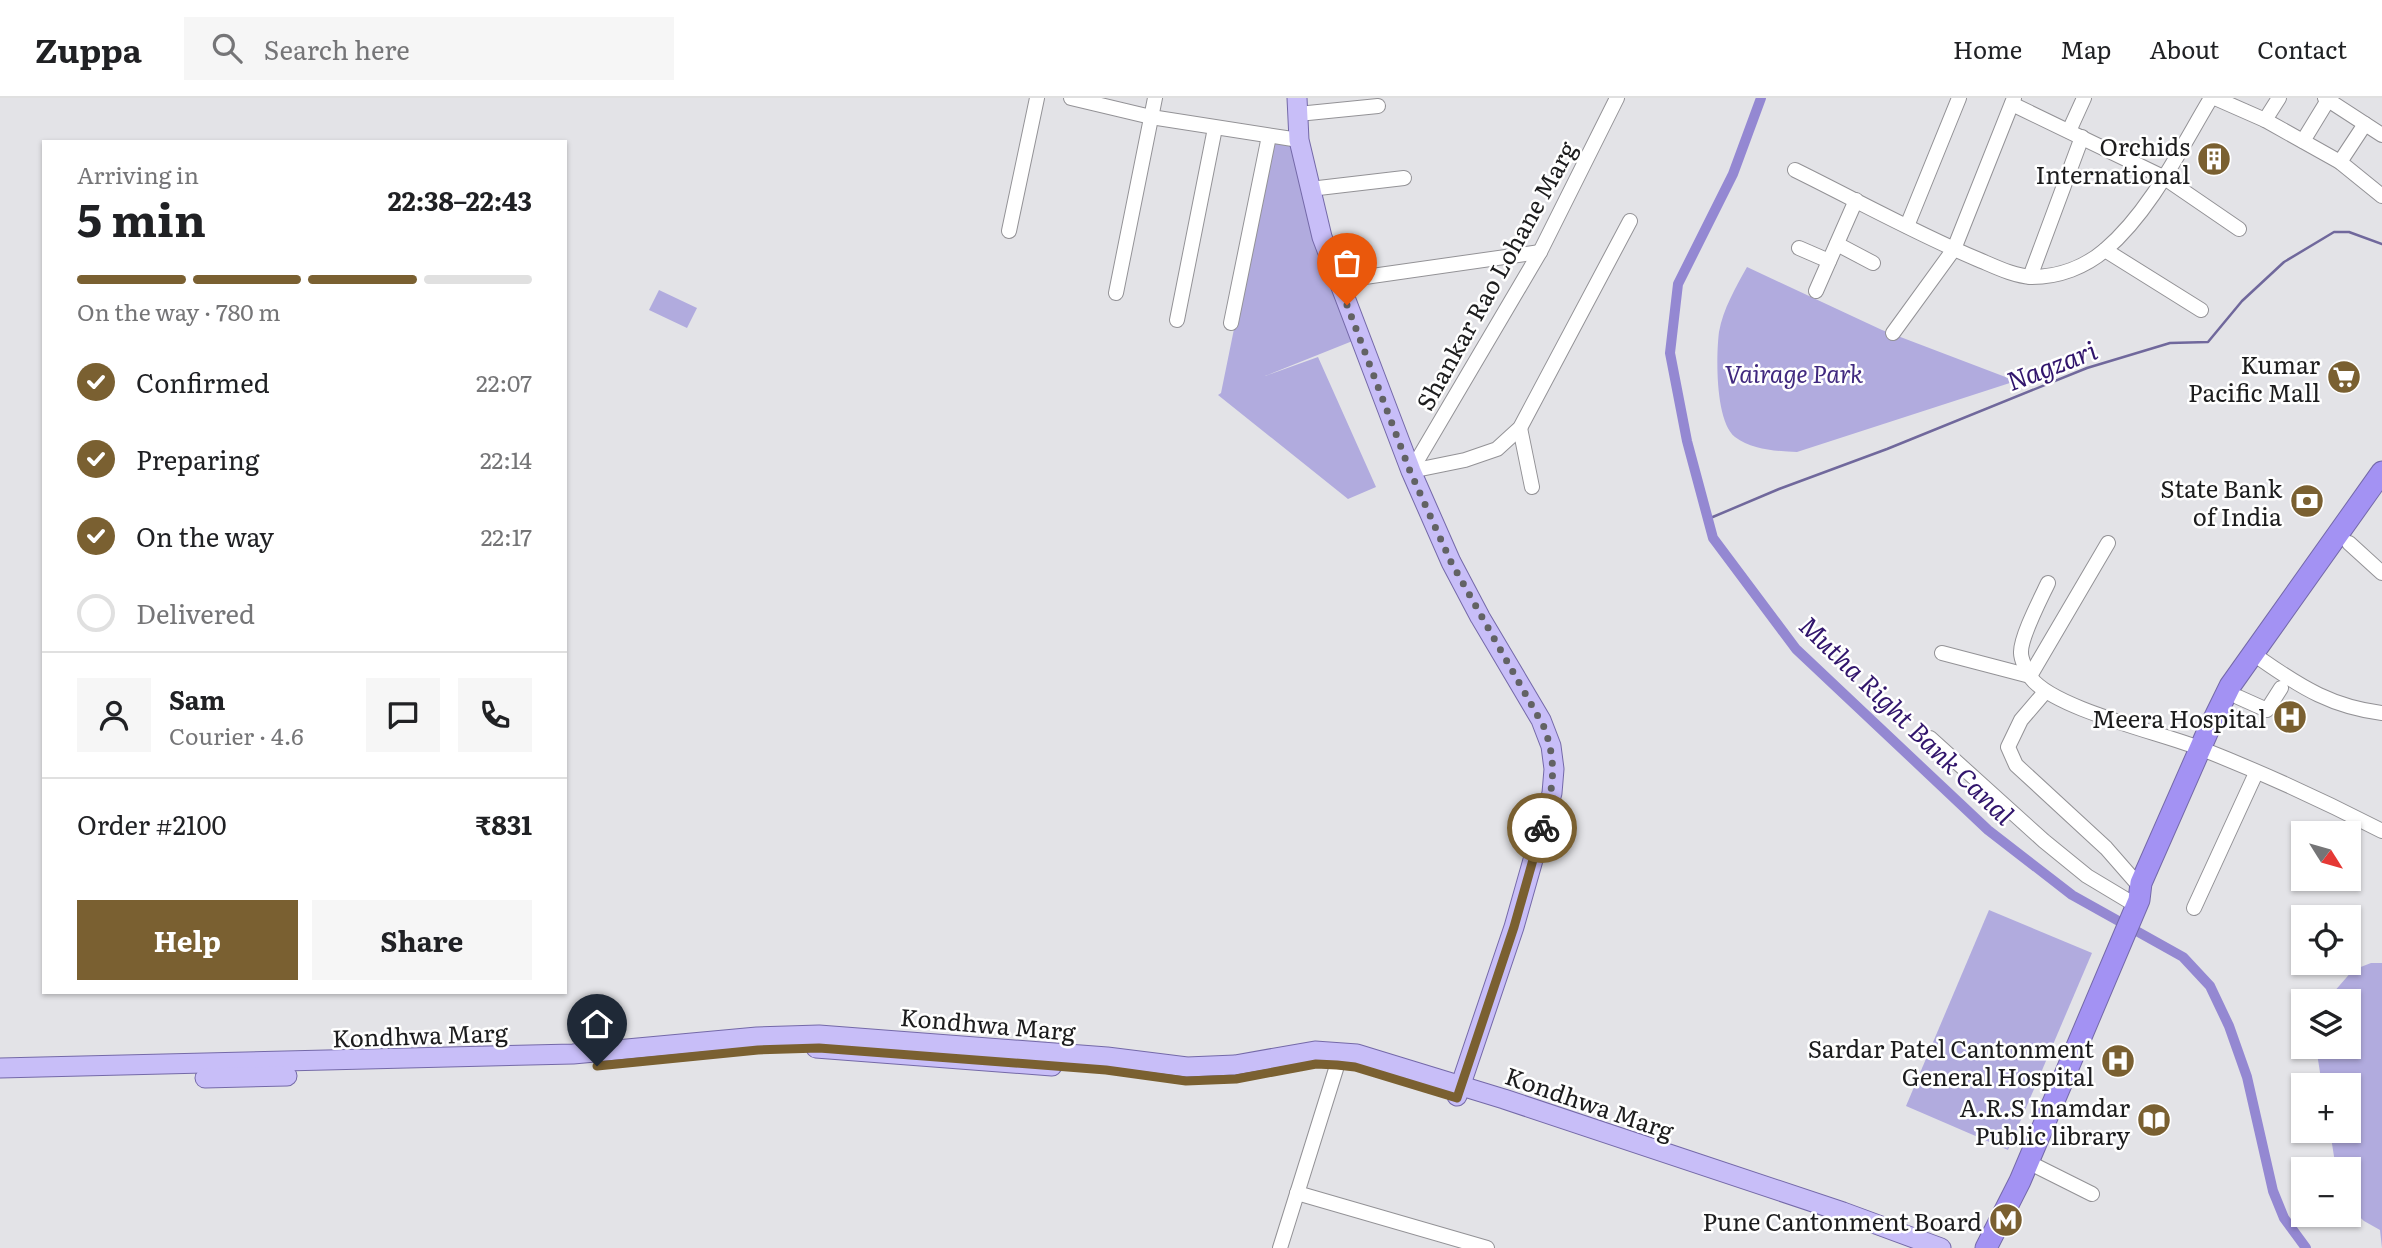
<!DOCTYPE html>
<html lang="en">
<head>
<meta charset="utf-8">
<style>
  :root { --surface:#fff; --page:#f6f6f6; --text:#202124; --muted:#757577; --line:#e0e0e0; --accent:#7a6031 }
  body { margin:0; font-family:Literata,serif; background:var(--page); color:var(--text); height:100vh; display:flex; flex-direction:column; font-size:26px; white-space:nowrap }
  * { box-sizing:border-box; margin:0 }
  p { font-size:23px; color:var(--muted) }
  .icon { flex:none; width:38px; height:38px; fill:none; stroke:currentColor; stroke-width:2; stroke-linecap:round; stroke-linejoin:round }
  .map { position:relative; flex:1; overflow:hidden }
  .drawer { position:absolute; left:42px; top:42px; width:525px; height:854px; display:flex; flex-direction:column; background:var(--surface); border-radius:0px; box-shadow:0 2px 5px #0004 }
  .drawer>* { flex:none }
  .needle { width:46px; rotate:127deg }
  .controls { position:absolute; left:2291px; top:723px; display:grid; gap:14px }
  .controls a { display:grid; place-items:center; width:70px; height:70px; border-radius:0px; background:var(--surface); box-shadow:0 2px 5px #0004; font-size:35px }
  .pin { position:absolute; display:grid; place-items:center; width:60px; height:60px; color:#fff; margin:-72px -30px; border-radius:50% 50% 50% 0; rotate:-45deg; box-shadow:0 0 7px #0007 }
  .pin .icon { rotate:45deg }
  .courier { position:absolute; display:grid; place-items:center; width:70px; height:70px; margin:-35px; border:5px solid #7a6031; border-radius:50%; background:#fff; color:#222; box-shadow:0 2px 9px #0007 }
  .head em { font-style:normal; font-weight:700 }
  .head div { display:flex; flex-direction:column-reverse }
  .head { display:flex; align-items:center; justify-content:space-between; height:119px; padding:0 35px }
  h1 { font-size:46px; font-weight:700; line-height:52px }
  .bar { display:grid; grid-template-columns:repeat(4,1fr); gap:10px 7px; align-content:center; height:84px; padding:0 35px }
  .bar i { height:9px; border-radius:5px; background:var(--line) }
  .bar .current { background:var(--accent) }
  .bar p { grid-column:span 4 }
  .line { display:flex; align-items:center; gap:18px; padding:0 35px; border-top:2px solid var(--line) }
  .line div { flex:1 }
  .round { display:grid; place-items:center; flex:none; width:74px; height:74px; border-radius:0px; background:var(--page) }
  ol { padding:0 35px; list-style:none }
  li { display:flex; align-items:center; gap:21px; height:77px }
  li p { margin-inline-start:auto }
  li .icon { padding:7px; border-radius:50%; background:var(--accent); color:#fff; stroke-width:4 }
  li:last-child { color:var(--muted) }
  li i { width:38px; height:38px; border:4px solid var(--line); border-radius:50% }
  .primary-button { display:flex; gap:14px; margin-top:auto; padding:14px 35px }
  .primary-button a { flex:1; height:80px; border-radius:0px; background:var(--accent); color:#fff; font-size:28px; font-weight:700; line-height:80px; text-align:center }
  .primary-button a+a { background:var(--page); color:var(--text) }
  header { display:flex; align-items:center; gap:42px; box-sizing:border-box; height:98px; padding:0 35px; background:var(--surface); border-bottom:2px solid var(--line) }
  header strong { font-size:33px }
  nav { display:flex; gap:38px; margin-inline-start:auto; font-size:24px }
  .search { width:490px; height:63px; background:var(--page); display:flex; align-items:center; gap:18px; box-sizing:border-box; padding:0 24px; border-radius:0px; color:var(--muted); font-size:26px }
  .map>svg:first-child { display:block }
  .green { fill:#b1abde }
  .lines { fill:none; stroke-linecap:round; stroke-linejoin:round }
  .stream { stroke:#70689c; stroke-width:2.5 }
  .canal { stroke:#9488d2; stroke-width:10 }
  .minor-casing { stroke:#939296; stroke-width:16 }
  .major-casing { stroke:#7469a8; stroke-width:21 }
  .highway-casing { stroke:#7469a8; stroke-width:23 }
  .minor { stroke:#fff; stroke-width:14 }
  .major { stroke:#c8bef8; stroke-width:19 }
  .highway { stroke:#a392f3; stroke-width:21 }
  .done { stroke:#626264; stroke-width:7; stroke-dasharray:0 12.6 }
  .route { stroke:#7a6031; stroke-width:9 }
  .labels { text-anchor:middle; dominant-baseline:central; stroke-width:5; stroke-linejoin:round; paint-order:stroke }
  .poi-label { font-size:24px; fill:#1c1c1d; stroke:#fff; text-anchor:end }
  .street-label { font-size:24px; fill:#1c1c1d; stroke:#fff }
  .park-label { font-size:24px; font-style:italic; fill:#40297f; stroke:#fff }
  .water-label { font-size:26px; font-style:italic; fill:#31156c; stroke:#fff }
</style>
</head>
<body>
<header>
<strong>Zuppa</strong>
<div class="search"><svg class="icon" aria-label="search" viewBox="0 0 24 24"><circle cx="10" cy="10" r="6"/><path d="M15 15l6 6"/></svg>Search here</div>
<nav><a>Home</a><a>Map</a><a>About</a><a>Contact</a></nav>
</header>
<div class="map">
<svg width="2382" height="1150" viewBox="0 0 2382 1150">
  <rect width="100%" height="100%" fill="#e3e3e7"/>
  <!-- green -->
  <g class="green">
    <path d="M1273,39L1296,42L1355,242L1265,278L1318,259L1376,389L1348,401L1218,297L1221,295Z"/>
    <path d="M1747,169L1882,232L2016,283L1797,354C1776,353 1752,352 1735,339C1715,323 1716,257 1719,234C1723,211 1736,189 1747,169Z"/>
    <path d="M659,192L697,210L687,230L649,212Z"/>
    <path d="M1989,812L2092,855L2008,1052L1906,1008Z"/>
    <path d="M2371,865H2382V1150L2380,1132L2364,1123L2349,1109L2348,1071H2336L2330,1033L2348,1032V987H2322L2316,949L2348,948V903H2326L2353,872Z"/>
  </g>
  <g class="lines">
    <!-- stream -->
    <path class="stream" d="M1708,421L1779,391L1887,351L2087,270L2170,245L2208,244L2242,203L2284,164L2334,134H2349L2382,146"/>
    <!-- canal -->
    <path class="canal" d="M1761,0L1733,76L1678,186L1670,255L1687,343L1713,440L1796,551L1988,732L2072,797L2183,859L2210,888L2229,928L2247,979L2273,1093L2284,1120L2306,1150"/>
    <!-- minor casing -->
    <g class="minor-casing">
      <g id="minor">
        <path d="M1071,0L1151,19L1299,42"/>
        <path d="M2215,0L2265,22L2340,64L2382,98"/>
        <path d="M2325,0L2382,37"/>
        <path d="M2012,6L2163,79L2239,131"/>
        <path d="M1298,16L1378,8"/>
        <path d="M2265,22L2279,0"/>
        <path d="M2069,33L2084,0"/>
        <path d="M2303,43L2328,2"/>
        <path d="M2340,64L2365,26"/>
        <path d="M1795,72C1856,102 1915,135 1977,161C1994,168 2013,178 2032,179C2059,179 2085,169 2105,152C2150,114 2181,50 2211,0"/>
        <path d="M1310,91L1404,80"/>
        <path d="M1907,128L1959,0"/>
        <path d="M1009,133L1037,0"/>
        <path d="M1837,146L1873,165"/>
        <path d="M1799,150L1829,163"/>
        <path d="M2105,152L2201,212"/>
        <path d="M2030,179L2082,39"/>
        <path d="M1337,183L1540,154"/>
        <path d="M1816,193L1856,102"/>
        <path d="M1116,195L1155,0"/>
        <path d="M1177,222L1215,30"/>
        <path d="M1231,225L1269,38"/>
        <path d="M1893,235L1954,151L2014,0"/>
        <path d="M1520,330L1532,389"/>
        <path d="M1411,373L1540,154L1617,0"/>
        <path d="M1411,373L1465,362L1497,351L1520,330L1630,123"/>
        <path d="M2349,445L2382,475"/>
        <path d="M2048,485C2041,500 2020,540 2021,555C2021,561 2027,575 2031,580C2054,611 2162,635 2202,651C2263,675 2324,703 2382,733"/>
        <path d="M1942,555L2030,578L2108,445"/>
        <path d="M2262,562C2302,590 2333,609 2382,615"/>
        <path d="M2045,594L2021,622L2008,649L2016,667L2106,750L2141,790"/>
        <path d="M2238,599L2267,612L2281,590"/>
        <path d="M1930,640L2044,743L2087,778L2137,808"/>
        <path d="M2194,810L2256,675"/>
        <path d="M2028,1064L2092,1096"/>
        <path d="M1297,1095L1487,1150"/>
        <path d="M1280,1150L1341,955"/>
      </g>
    </g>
    <!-- major casing -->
    <g class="major-casing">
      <g id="major">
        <path d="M1297,0L1299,42L1322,139L1411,373L1451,464L1480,519L1541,622L1551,648L1554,671L1552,695L1514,829L1457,998"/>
        <path d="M816,950L1052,968"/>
        <path d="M0,970L573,956L757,939L819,937L1107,959L1187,969L1235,967L1315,953L1357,956L1504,1001L1843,1114L1941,1150"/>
        <path d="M205,980L287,978"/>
      </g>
    </g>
    <!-- highway casing -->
    <g class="highway-casing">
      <path id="highway" d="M1986,1150L2020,1083L2139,802L2141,785L2207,635L2230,588L2382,374"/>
    </g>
    <!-- minor -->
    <use href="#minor" class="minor"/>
    <!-- major -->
    <use href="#major" class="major"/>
    <!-- highway -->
    <use href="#highway" class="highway"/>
  </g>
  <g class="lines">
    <!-- done -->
    <path class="done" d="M1347,207L1410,373L1451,464L1544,629C1558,667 1553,691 1542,730"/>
    <!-- route -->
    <path class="route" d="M597,968L758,952L819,950L1106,972L1186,983L1236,981L1316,966L1337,967L1355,969L1457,1000L1514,829L1542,730"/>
  </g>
  <!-- icons -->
  <defs>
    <g id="building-disc" transform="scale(1.75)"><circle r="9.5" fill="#7a6031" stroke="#fff"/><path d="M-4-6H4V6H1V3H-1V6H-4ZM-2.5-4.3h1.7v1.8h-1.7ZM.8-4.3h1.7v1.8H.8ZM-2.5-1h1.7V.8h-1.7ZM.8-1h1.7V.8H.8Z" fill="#fff"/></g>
    <g id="supermarket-disc" transform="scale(1.75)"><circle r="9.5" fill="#7a6031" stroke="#fff"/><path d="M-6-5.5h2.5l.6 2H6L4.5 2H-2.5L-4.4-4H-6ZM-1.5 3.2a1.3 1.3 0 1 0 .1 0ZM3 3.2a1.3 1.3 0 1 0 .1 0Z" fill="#fff"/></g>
    <g id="bank-disc" transform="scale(1.75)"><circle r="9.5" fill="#7a6031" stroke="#fff"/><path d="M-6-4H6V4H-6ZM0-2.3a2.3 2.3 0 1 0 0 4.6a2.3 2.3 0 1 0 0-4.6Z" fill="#fff"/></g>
    <g id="hospital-disc" transform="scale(1.75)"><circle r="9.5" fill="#7a6031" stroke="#fff"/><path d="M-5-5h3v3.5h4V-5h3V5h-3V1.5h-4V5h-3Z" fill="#fff"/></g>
    <g id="library-disc" transform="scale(1.75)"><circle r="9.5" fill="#7a6031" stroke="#fff"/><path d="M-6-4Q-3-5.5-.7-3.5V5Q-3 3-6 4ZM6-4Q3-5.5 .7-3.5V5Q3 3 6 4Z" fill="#fff"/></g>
    <g id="metro-disc" transform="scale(1.75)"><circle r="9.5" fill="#7a6031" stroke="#fff"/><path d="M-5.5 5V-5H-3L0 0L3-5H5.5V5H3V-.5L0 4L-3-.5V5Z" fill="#fff"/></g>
  </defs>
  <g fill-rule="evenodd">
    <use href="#building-disc" x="2214" y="61"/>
    <use href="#supermarket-disc" x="2344" y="279"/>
    <use href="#bank-disc" x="2307" y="403"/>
    <use href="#hospital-disc" x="2290" y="619"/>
    <use href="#hospital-disc" x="2118" y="963"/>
    <use href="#library-disc" x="2154" y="1022"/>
    <use href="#metro-disc" x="2006" y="1122"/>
  </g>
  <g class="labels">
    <!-- poi labels -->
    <g class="poi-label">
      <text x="2190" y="47">Orchids<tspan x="2190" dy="28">International</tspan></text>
      <text x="2320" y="265">Kumar<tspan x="2320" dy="28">Pacific Mall</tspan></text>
      <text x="2282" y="389">State Bank<tspan x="2282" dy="28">of India</tspan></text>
      <text x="2266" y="619">Meera Hospital</text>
      <text x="2094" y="949">Sardar Patel Cantonment<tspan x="2094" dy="28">General Hospital</tspan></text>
      <text x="2130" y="1008">A.R.S Inamdar<tspan x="2130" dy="28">Public library</tspan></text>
      <text x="1982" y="1122">Pune Cantonment Board</text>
    </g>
    <!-- street labels -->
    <g class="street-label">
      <text transform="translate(1495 177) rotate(-61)">Shankar Rao Lohane Marg</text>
      <text transform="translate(988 925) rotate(5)">Kondhwa Marg</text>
      <text transform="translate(420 936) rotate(-2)">Kondhwa Marg</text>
      <text transform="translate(1590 1004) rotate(19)">Kondhwa Marg</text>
    </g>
    <!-- park labels -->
    <g class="park-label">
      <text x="1794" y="274">Vairage Park</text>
    </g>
    <!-- water labels -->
    <g class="water-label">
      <text transform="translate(2051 266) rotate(-21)">Nagzari</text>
      <text transform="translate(1908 621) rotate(44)">Mutha Right Bank Canal</text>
    </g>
  </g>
</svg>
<div class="controls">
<a><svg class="needle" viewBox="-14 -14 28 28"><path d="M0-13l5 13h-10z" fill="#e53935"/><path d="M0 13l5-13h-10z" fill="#757577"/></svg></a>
<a><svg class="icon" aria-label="locate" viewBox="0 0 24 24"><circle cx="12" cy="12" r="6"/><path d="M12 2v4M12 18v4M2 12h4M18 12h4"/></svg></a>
<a><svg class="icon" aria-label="layers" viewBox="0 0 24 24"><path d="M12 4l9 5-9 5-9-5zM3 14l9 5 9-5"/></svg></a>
<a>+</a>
<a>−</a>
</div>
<div class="pin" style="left:1347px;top:207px;background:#ea580c"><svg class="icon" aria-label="bag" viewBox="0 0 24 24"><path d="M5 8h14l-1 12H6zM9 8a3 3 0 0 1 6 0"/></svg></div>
<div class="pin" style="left:597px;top:968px;background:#1f2937"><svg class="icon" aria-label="home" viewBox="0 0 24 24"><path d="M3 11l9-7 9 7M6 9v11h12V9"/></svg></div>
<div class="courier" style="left:1542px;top:730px"><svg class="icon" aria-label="bike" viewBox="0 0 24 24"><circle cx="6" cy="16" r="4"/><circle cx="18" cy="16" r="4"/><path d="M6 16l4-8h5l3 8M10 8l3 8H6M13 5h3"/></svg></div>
<section class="drawer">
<div class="head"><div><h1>5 min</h1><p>Arriving in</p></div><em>22:38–22:43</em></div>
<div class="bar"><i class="current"></i><i class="current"></i><i class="current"></i><i></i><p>On the way · 780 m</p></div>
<ol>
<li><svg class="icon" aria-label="check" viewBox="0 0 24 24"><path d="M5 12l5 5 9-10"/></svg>Confirmed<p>22:07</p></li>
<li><svg class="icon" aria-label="check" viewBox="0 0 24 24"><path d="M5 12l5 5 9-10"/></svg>Preparing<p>22:14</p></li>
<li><svg class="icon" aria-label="check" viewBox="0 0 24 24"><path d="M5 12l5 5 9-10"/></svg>On the way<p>22:17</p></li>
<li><i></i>Delivered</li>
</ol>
<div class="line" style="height:126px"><a class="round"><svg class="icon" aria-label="person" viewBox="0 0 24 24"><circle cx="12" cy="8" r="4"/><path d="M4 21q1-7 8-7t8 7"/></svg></a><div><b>Sam</b><p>Courier · 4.6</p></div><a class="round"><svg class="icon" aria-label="chat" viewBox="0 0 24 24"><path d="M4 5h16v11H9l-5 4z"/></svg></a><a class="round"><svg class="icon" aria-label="phone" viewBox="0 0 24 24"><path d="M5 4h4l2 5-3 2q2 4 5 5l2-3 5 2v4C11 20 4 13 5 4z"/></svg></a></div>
<div class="line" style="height:91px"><div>Order #2100</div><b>₹831</b></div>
<div class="primary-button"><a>Help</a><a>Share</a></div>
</section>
</div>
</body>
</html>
